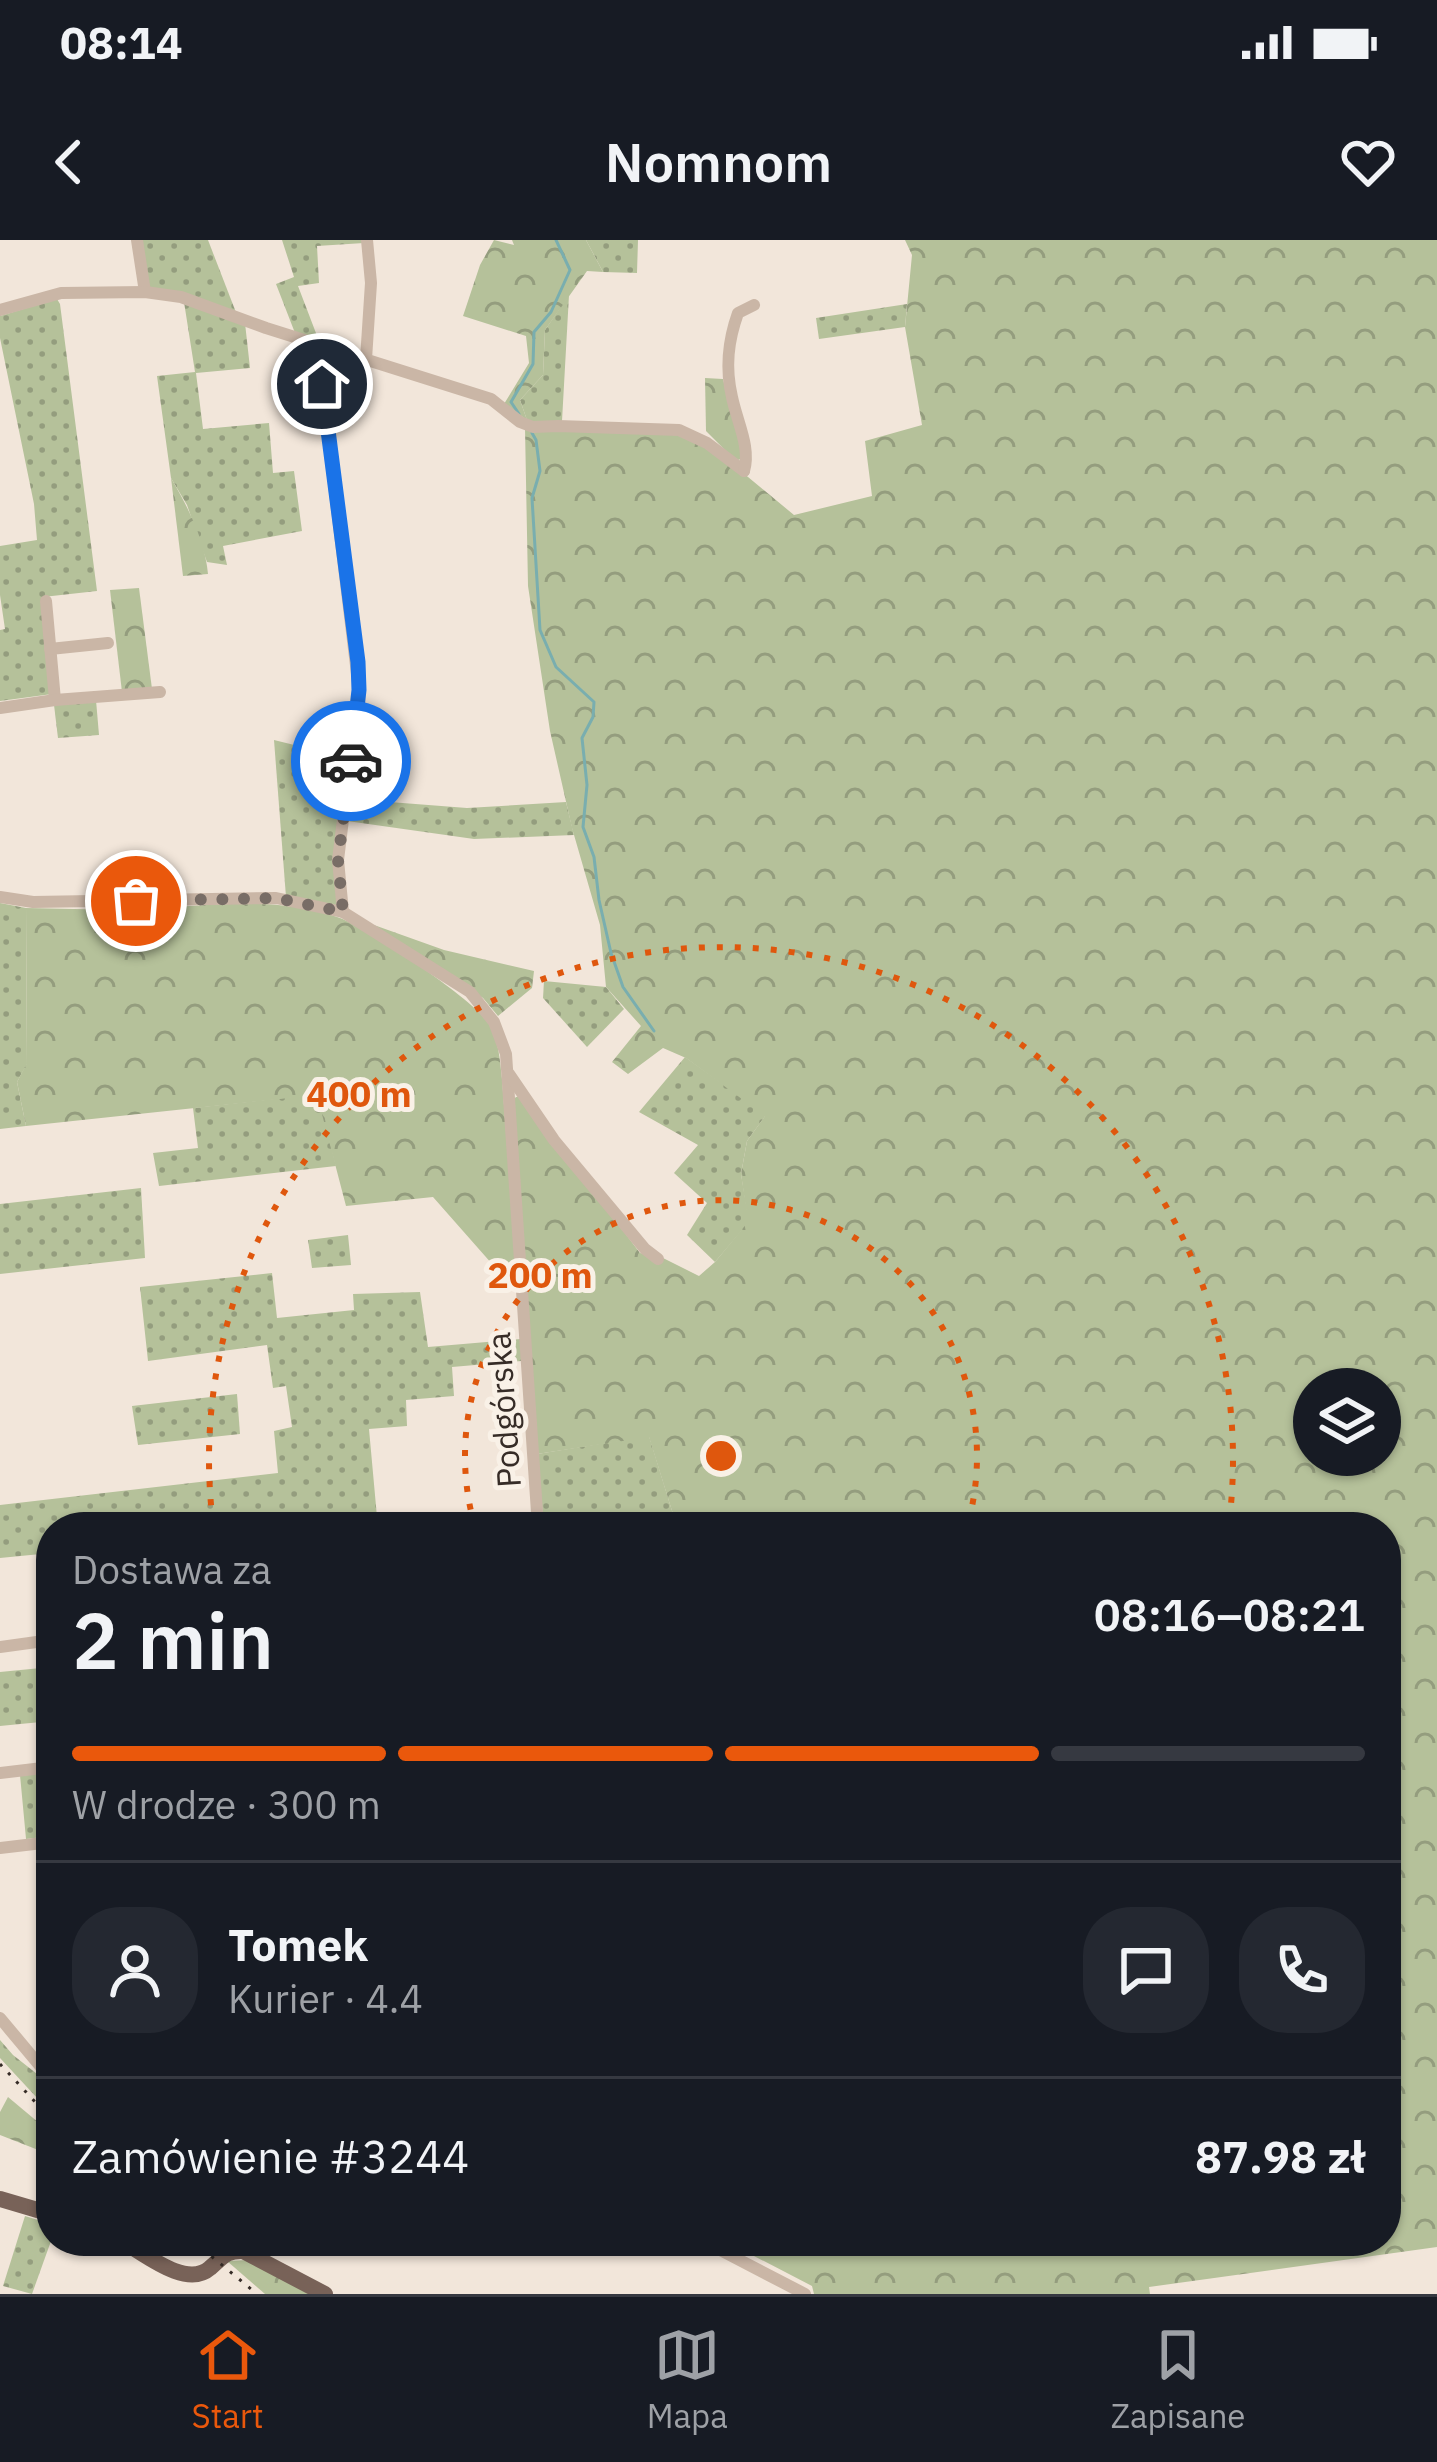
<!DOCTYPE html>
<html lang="pl">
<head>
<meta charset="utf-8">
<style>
  :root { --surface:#171b24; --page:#242831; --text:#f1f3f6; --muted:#9ea1a6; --line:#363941; --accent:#ea580c }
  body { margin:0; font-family:"IBM Plex Sans",sans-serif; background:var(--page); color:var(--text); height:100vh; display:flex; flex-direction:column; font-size:45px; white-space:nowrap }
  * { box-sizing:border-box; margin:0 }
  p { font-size:39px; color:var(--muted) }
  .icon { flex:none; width:66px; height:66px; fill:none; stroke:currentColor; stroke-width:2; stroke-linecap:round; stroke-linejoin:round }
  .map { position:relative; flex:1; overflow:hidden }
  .details { position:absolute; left:36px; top:1272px; width:1365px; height:744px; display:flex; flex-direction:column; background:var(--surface); border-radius:48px; box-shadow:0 3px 9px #0004 }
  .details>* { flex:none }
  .tools { position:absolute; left:1293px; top:1128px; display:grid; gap:24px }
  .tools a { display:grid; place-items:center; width:108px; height:108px; border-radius:50%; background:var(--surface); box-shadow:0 3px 9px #0004; font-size:60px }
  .pin { position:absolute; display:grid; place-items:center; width:102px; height:102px; color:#fff; margin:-51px; border:6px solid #fff; border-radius:50%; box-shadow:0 3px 12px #0007 }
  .courier { position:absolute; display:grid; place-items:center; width:120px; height:120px; margin:-60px; border:9px solid #1a73e8; border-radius:50%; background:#fff; color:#222; box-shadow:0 3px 15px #0007 }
  .head em { font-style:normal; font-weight:600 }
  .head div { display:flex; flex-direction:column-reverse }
  .head { display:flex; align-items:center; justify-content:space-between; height:204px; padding:0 36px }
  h1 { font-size:78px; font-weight:600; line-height:90px }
  .bar { display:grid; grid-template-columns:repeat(4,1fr); gap:18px 12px; align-content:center; height:144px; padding:0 36px }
  .bar i { height:15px; border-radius:9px; background:var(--line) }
  .bar .current { background:var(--accent) }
  .bar p { grid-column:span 4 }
  .line { display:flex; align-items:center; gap:30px; padding:0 36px; border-top:3px solid var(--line) }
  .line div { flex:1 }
  .round { display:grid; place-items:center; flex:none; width:126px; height:126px; border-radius:48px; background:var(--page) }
  .status { display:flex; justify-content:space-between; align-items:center; height:84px; padding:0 60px; background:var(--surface); direction:ltr }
  .status svg { height:33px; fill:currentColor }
  header { display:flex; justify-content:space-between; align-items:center; height:156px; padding:0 36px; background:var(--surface); font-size:54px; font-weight:600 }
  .tab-bar { display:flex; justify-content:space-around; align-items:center; height:168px; border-top:3px solid var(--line); background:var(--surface); font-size:33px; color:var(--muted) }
  .tab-bar a { display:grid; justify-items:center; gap:6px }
  .tab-bar .current { color:var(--accent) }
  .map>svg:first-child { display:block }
  .grass { fill:url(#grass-dots) }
  .forest { fill:url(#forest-crowns); fill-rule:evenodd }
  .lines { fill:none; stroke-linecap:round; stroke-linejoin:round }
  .stream { stroke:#79aeaf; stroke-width:3 }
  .minor { stroke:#cab6a6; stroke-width:12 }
  .major { stroke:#786258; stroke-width:16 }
  .rail { stroke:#362c27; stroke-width:3; stroke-dasharray:3 9; stroke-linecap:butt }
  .done { stroke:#786d66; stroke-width:12; stroke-dasharray:0 21.6 }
  .route { stroke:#1a73e8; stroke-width:15 }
  .ring { fill:none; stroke:#df570d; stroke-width:6; stroke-dasharray:6 12 }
  .labels { text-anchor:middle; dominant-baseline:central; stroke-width:10; stroke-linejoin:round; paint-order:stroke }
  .street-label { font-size:33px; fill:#362c27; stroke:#f9f1e7 }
  .centre { fill:#df570d; stroke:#f9f1e7; stroke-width:6 }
  .ring-label { font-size:36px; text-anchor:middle; font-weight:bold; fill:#df570d; stroke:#f9f1e7; stroke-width:10; stroke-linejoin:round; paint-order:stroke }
</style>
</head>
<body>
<div class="status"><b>08:14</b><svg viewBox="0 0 49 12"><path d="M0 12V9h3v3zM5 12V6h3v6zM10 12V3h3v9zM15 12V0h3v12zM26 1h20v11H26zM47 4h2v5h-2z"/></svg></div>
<header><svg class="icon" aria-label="back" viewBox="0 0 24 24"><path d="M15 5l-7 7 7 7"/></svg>Nomnom<svg class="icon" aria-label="heart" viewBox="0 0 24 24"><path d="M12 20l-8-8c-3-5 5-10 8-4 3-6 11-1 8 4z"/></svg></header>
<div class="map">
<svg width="1437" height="2054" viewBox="0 0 1437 2054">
  <defs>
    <pattern id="grass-dots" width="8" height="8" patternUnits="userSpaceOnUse" patternTransform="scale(3)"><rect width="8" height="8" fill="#b5c19a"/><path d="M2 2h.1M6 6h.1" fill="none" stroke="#949d7e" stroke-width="1.8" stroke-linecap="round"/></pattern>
    <pattern id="forest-crowns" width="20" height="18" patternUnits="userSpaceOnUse" patternTransform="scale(3)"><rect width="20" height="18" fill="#b5c19a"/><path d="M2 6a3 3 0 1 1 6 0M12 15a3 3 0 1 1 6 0" fill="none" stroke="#949d7e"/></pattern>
  </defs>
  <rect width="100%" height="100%" fill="#f2e6da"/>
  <!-- grass -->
  <g class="grass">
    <path d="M139,0H208L237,75L149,49Z"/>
    <path d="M282,0H363L364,3L317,6L319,43L298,46L319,101L295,93L276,44L294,37Z"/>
    <path d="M586,0H638L637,33L603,32Z"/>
    <path d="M569,55L562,181L533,183L527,180L520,160L543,135L545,90Z"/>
    <path d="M57,59L60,64L97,351L43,357L52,454L0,461V390L5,389L0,355V306L37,300L34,264L0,98V76Z"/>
    <path d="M184,62L245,83L250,128L196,133L203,189L269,183L273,233L294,231L302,291L223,306L227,325L207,322L187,265L171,238L157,136L195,132Z"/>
    <path d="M907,64L905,87L819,99L816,78Z"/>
    <path d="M96,460L99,495L58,498L54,465Z"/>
    <path d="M274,500L347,518L336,667L286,657Z"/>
    <path d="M351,559L467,568L566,562L574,595L474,599L347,581Z"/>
    <path d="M0,663L26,668L27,824L17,842L26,886L0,889Z"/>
    <path d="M544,741L606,747L624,769L587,807L543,758Z"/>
    <path d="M685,817L766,875L747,901L741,934L749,982L715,1022L687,995L707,963L674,933L698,905L639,872Z"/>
    <path d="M318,854L336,926L159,946L153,913L198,908L193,868Z"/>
    <path d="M141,948L145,1018L0,1034V964Z"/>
    <path d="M348,995L351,1025L312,1028L308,1000Z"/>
    <path d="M272,1033L277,1078L354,1070L353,1054L420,1052L428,1107L521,1099V1121L452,1127L454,1156L406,1160L407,1186L369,1189L377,1277L448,1273L450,1287H51V1313L0,1318V1265L278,1233L274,1191L292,1187L286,1146L273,1148L267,1105L148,1121L140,1047Z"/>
    <path d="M237,1154L240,1194L138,1205L132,1166Z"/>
    <path d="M649,1196L677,1287H628L624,1272L571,1276L569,1287H544L537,1214Z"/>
    <path d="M51,1427V1481L0,1486V1432Z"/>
    <path d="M51,1532V1596L26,1599L20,1535Z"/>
    <path d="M0,1800L13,1815L51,1845V1873L0,1818Z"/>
    <path d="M25,1976L51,1984V2001L32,2054L3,2046Z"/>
  </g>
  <!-- forest -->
  <g class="forest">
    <path d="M494,0L514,5L512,0H586L603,32L587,31L545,90L543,135L520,160L527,180L504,164L529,123L526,96L463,76L480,25Z"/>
    <path d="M905,0H1437V2007L1149,2047L1150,2054H814L812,2046L729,2003L730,2001H1386V1287H677L649,1197L537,1214L512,861L516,857H522L640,1013L663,1018L699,1036L715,1022L748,982L741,934L747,901L765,876L686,818L663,808L628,834L612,822L641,786L606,747L600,685L572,588L550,491L528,346L525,188L681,191L707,203L794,275L872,256L865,201L922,185L905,87L912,15ZM1314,1149H1380V1215H1314Z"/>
    <path d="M705,138L723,139L743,216L739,220L732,217L706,191Z"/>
    <path d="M171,238C188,267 205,301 208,334L183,336Z"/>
    <path d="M139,348L152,449L122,452L110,350Z"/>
    <path d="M240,663C274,664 308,666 340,678C368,689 477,761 490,785C499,802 500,821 502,839L517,1036L500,1033L433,957L346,966L317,855L26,886L17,842L27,823L26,668L122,670Z"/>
    <path d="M374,685L444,710L534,731L532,748L498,776L483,758Z"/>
    <path d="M8,1857L51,1893V1915L0,1895V1872Z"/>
    <path d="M248,2020L309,2054H265L227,2021Z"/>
  </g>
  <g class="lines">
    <!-- stream -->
    <g class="stream">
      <path d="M519,174L511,162L533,124L534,92L551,72L570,30L556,0"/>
      <path d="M532,193L536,200L540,231L532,258L540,390L556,427L594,462L593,477L582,498L587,545L583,587L594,617L599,660L611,713L623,747L654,791"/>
    </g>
    <!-- minor -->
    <g class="minor">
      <path d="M137,0L145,52"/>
      <path d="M0,70L61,53L145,52L181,57L266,88L491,159L520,182L533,187L558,186L679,190L707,203L744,231"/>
      <path d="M317,105L359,450L338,620L343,672"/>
      <path d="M366,119L371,43L367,0"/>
      <path d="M744,231C751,207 737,182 732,157C725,127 728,101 738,73L754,65"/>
      <path d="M46,361L55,460"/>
      <path d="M50,409L108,403"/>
      <path d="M0,468L55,460L160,452"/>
      <path d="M0,657L33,662L276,658L343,672L470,752L494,782L506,814L538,1287"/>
      <path d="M509,834L554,900L645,1009L658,1019"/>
      <path d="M0,1407L51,1400"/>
      <path d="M0,1533L51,1527"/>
      <path d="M0,1608L51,1602"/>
      <path d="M0,1778L51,1839"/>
      <path d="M703,2001L805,2054"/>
    </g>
    <!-- major -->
    <g class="major">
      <path d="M0,1959L51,1974"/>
      <path d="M122,2001C144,2013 186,2049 210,2028C222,2018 226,2010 243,2011L325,2054"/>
    </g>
    <!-- rail -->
    <g class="rail">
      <path d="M0,1824L51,1879"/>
      <path d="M193,2001L257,2054"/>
    </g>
  </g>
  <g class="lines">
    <!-- done -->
    <path class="done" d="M136,661L276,658L343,672L338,620L351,521"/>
    <!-- route -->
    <path class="route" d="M322,144L358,422L359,450L351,521"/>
  </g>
  <!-- distance rings -->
  <g class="ring">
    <path d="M475 1287A256 256 0 1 1 967 1287"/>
    <path d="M213 1283A512 512 0 1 1 1229 1283"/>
  </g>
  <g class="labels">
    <!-- street labels -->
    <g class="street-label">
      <text transform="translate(503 1170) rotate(-94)">Podgórska</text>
    </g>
  </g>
  <circle cx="721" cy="1216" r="18" class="centre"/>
  <g class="ring-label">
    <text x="359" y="867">400 m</text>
    <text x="540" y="1048">200 m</text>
  </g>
</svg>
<div class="tools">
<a><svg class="icon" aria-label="layers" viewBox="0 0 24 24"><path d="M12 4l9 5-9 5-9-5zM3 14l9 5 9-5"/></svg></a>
</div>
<div class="pin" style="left:136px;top:661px;background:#ea580c"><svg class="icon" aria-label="bag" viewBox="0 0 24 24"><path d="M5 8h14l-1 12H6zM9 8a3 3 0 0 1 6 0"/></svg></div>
<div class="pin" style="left:322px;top:144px;background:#1f2937"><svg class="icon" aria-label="home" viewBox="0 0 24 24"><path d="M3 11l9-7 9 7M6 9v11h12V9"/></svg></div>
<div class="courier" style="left:351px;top:521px"><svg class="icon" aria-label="car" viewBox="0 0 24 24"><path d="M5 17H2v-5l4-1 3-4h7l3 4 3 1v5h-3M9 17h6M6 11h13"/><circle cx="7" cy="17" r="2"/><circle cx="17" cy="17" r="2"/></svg></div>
<section class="details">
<div class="head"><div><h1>2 min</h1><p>Dostawa za</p></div><em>08:16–08:21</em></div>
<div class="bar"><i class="current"></i><i class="current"></i><i class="current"></i><i></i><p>W drodze · 300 m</p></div>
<div class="line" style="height:216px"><a class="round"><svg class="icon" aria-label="person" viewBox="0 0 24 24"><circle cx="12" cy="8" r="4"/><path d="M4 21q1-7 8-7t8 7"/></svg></a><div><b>Tomek</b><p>Kurier · 4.4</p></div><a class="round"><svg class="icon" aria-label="chat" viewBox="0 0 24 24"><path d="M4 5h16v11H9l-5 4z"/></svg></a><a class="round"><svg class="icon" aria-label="phone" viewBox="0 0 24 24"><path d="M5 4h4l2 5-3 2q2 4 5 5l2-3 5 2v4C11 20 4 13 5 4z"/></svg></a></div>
<div class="line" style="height:156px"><div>Zamówienie #3244</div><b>87.98 zł</b></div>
</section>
</div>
<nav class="tab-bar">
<a class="current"><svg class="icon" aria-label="home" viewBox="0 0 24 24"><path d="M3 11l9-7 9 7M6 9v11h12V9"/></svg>Start</a>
<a><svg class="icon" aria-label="map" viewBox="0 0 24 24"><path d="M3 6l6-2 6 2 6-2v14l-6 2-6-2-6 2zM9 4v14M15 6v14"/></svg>Mapa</a>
<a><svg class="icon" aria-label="saved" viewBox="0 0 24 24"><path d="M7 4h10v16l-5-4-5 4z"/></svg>Zapisane</a>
</nav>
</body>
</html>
